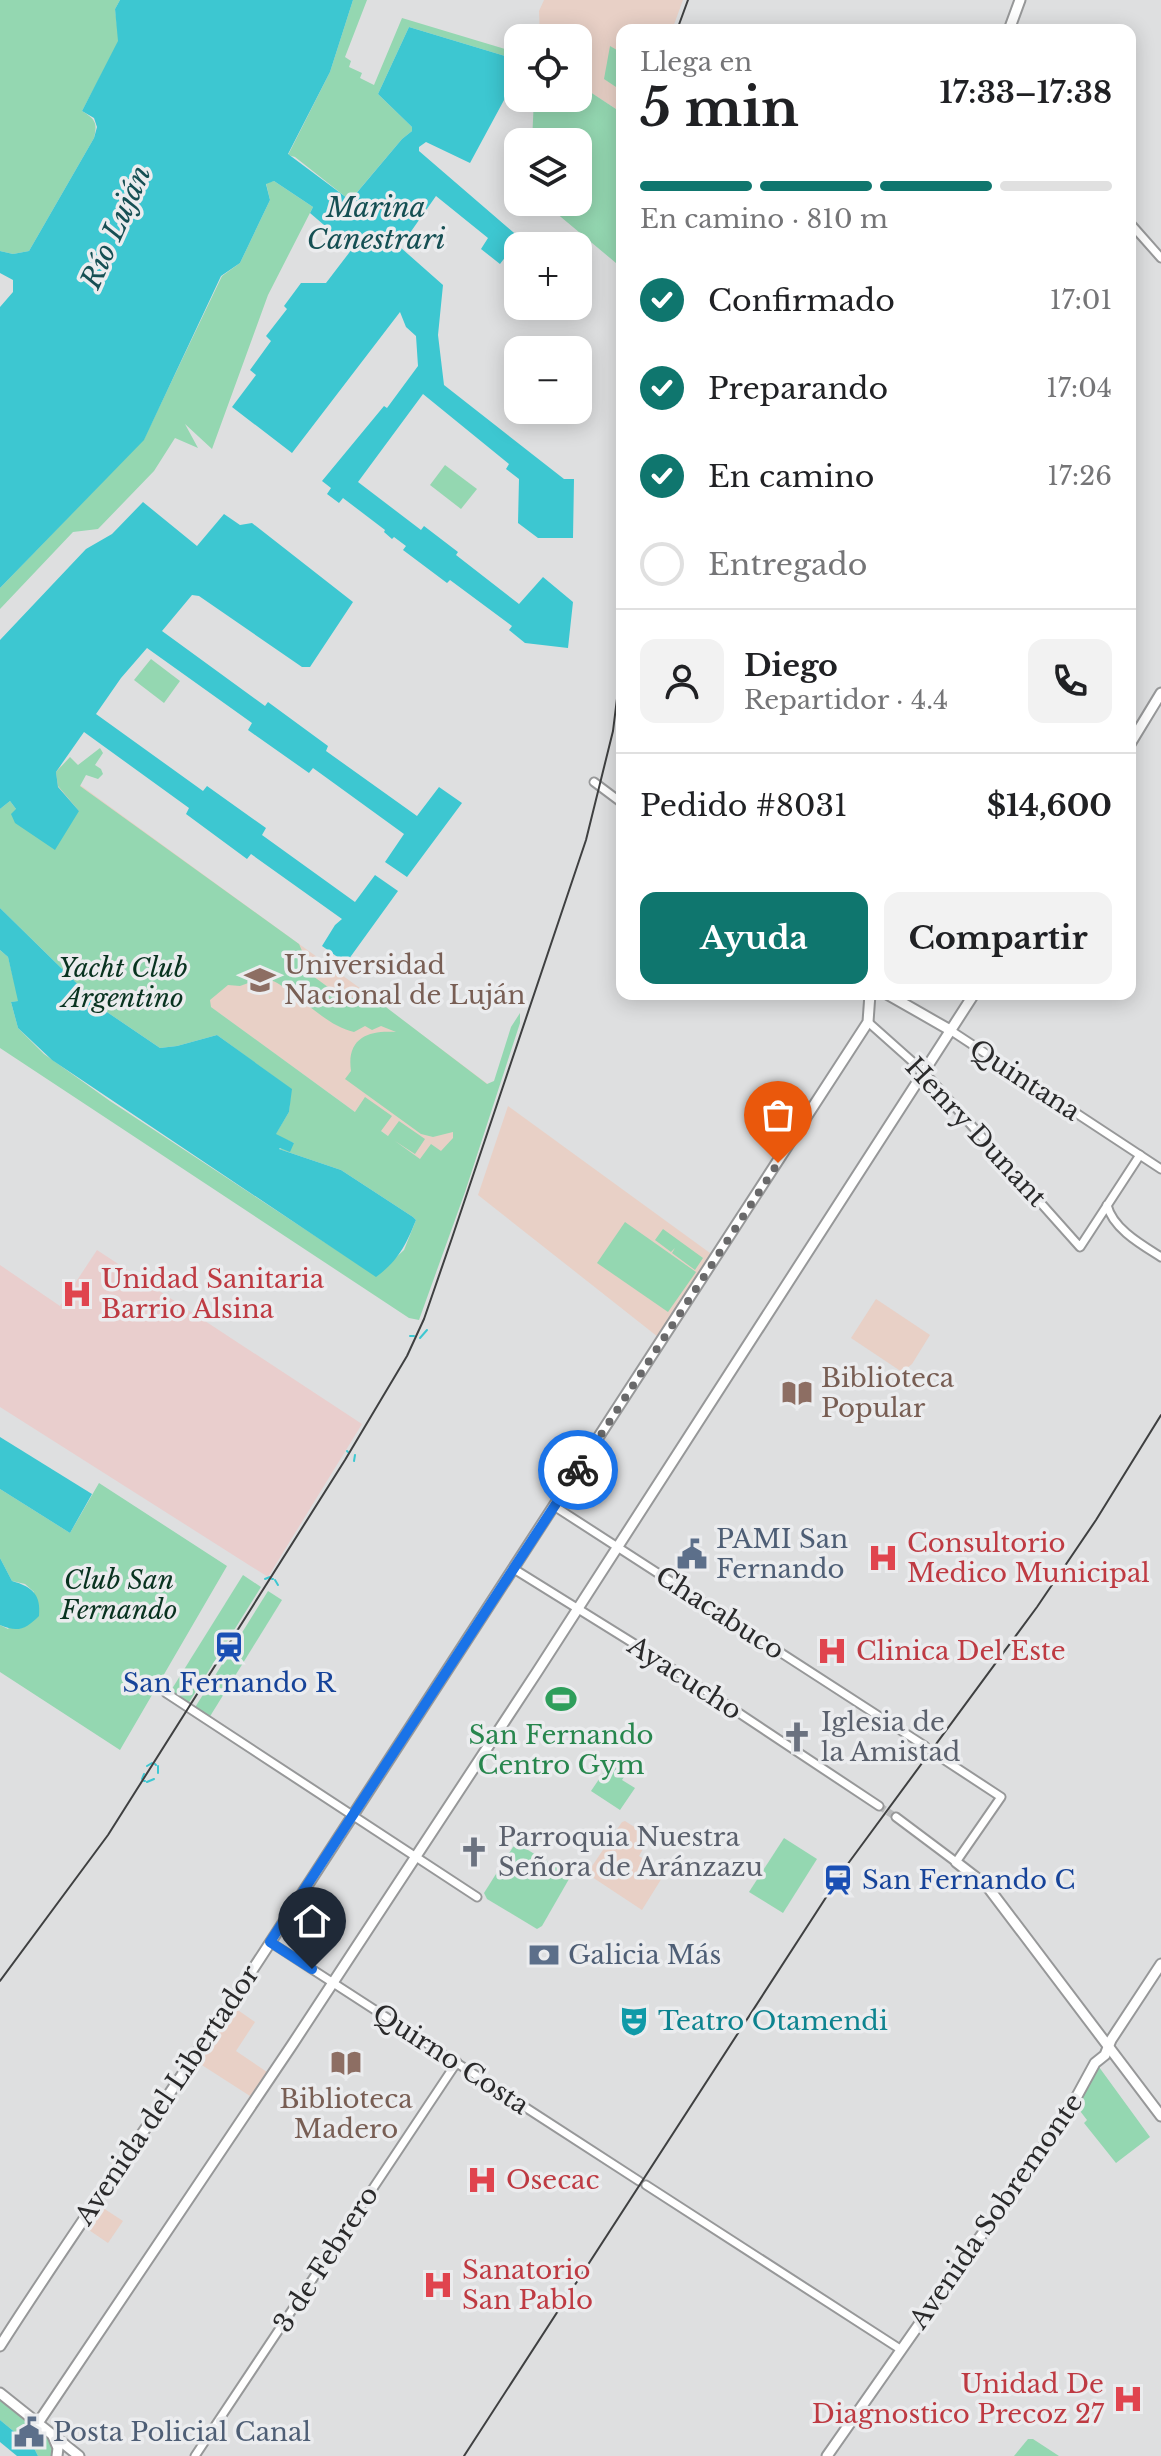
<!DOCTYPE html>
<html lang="es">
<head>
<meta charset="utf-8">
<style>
  :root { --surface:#fff; --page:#f2f2f2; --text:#202124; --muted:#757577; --line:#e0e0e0; --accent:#0f766e }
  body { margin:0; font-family:"Libre Baskerville",serif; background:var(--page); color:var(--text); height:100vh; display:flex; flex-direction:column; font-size:30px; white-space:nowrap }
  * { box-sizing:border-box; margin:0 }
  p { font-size:26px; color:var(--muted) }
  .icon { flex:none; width:44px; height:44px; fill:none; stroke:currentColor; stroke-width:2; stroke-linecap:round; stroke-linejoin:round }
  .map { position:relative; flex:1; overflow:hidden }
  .sheet { position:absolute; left:616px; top:24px; width:520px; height:976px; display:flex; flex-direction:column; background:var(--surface); border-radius:16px; box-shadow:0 4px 20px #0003 }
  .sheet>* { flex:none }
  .fabs { position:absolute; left:504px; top:24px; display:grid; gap:16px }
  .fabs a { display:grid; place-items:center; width:88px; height:88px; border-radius:16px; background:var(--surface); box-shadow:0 4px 20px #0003; font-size:40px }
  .pin { position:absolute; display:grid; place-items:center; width:68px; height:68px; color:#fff; margin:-82px -34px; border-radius:50% 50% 50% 0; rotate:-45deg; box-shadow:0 0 8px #0007 }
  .pin .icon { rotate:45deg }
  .courier { position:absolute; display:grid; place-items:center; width:80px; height:80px; margin:-40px; border:6px solid #1a73e8; border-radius:50%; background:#fff; color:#222; box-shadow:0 2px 10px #0007 }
  .headline em { font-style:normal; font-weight:700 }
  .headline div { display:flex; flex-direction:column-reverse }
  .headline { display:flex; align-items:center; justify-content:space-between; height:136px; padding:0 24px }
  h1 { font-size:52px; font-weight:700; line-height:60px }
  .bar { display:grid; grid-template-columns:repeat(4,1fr); gap:12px 8px; align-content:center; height:96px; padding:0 24px }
  .bar i { height:10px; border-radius:6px; background:var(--line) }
  .bar .current { background:var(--accent) }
  .bar p { grid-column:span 4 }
  .line { display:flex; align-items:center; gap:20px; padding:0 24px; border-top:2px solid var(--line) }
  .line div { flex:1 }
  .round { display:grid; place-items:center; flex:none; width:84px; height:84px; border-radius:16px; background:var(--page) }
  ol { padding:0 24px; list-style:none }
  li { display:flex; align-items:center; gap:24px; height:88px }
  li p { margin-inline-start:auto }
  li .icon { padding:8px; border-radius:50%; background:var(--accent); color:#fff; stroke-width:4 }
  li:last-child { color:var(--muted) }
  li i { width:44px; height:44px; border:4px solid var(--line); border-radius:50% }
  .action { display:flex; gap:16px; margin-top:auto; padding:16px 24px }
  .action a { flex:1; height:92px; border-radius:16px; background:var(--accent); color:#fff; font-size:32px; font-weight:700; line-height:92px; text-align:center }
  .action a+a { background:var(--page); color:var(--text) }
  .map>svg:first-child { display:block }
  .industrial { fill:#e9cecd }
  .education { fill:#e8d0c6 }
  .green { fill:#94d7b1; fill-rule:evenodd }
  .water { fill:#3dc7d1 }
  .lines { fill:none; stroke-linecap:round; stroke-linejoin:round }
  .stream { stroke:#3dc7d1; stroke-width:2 }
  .minor-tunnel { stroke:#babbbc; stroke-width:7; stroke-dasharray:7 3.5; stroke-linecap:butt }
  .minor-casing { stroke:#979899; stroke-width:11 }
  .major-casing { stroke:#979899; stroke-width:13 }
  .minor { stroke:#fff; stroke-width:7 }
  .major { stroke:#fff; stroke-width:9 }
  .tram { stroke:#3f4041; stroke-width:2 }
  .rail { stroke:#3f4041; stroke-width:2 }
  .done { stroke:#69696a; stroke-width:8; stroke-dasharray:0 14.4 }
  .route { stroke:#1a73e8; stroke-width:10 }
  .labels { text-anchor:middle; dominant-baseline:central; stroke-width:7; stroke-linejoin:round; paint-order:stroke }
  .education-label { font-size:26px; fill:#785e54; stroke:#ebecee; text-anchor:start }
  .park-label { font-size:26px; font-style:italic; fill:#093320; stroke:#ebecee }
  .street-label { font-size:26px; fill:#2a2a2b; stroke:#ebecee }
  .health-label { font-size:26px; fill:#be3a42; stroke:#ebecee; text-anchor:start }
  .service-label { font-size:26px; fill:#4e5e75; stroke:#ebecee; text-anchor:start }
  .transit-label { font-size:26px; fill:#164399; stroke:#ebecee }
  .worship-label { font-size:26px; fill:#5b616d; stroke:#ebecee; text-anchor:start }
  .leisure-label { font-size:26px; fill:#27864d; stroke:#ebecee }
  .culture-label { font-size:26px; fill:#0d838f; stroke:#ebecee; text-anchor:start }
  .water-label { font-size:28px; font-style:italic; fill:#154f53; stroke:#ebecee }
</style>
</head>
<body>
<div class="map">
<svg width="1161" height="2456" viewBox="0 0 1161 2456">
  <rect width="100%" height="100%" fill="#dedfe0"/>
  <!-- industrial -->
  <path class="industrial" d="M97,1250L362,1424L268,1577L0,1407V1265L60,1306Z"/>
  <!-- education -->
  <g class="education">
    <path d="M544,0H683L672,30H622V113L578,84V38H540L539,11Z"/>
    <path d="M60,765L72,779L368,994L497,1091L465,1192L36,880L56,772Z"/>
    <path d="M508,1106L710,1253L711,1259L658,1337L478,1195Z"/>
    <path d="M876,1299L930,1335L912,1364L902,1372L851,1338Z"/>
    <path d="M625,1821L650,1837L639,1856L665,1873L642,1910L589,1875L588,1872L622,1822Z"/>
    <path d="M232,2006L255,2022L236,2051L267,2072L250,2096L194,2060Z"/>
    <path d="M97,2204L123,2221L108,2243L83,2226Z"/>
  </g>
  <!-- green -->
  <g class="green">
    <path d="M0,0H120L115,9L119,41L82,111C95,119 98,123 94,138L29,251L13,254L0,251Z"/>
    <path d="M353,0H367L345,57L351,61L349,67L362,73L360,78L374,85L402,18L518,53V60L409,27L378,94L412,127V131L402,139L353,197L347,198L295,157L288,155L330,72Z"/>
    <path d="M610,46L622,53V91L604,79Z"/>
    <path d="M578,84L622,113V186L619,189L618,261L616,263L543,202H578V142H532L534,98H578Z"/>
    <path d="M274,181L313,207L268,295L212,449L185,424L198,448L175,438L154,471L98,529L73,532L0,609V588L144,439L222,276L240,263L270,200L266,183Z"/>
    <path d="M445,465L477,489L461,509L430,485Z"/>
    <path d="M151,659L180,681L164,703L134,680Z"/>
    <path d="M100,748L103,753L95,765L101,769L103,774L98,779L86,775L80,786L299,944L306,960L317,967L321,976C314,973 311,968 304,966L302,968L332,990L368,1004L369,997L374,998L487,1084L494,1081L511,1027L520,1013V1023L465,1192L419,1320L409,1318L0,1048V950L8,957L19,1001L11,1002L18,1028L44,1054L110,1101L376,1276L404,1250L416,1220L413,1217L341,1170L279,1149L294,1143L275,1135L289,1112L291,1089L217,1035L177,1046L160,1048L104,1010L0,908V809L10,801L16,809L79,811L58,786L56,772L70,757L78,765ZM269,979C301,993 321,1024 354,1032L365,1026L372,1030L381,1026L396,1032C370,1030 346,1037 351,1071L345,1079L421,1134L433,1137L453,1132V1138L441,1151L431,1144L420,1159L395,1141L415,1154L425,1139L399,1121L388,1136L381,1131L392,1116L365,1097L355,1112L211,1007L210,1000L228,985L240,986L251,982Z"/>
    <path d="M625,1222L696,1272L668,1312L597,1263Z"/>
    <path d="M663,1229L703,1258L695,1270L672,1253L675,1248L671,1252L655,1240Z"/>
    <path d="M99,1483L227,1566L120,1750L0,1672V1625L8,1629L34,1592L25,1584L12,1581L0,1558V1489L70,1533Z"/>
    <path d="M243,1575L261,1587L188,1704L170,1692Z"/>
    <path d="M268,1591L282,1600L209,1718L194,1709Z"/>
    <path d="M610,1763L626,1774L622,1780L635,1788L620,1810L591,1791Z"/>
    <path d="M784,1838L817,1859L783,1913L749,1892Z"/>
    <path d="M518,1844L566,1873L569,1879L542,1926L537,1929L487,1899L484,1893L513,1847Z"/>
    <path d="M1099,2067L1150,2137L1116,2163L1084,2123L1087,2120L1077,2107Z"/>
    <path d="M0,2399L50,2439L54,2446L53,2456H38L34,2448L0,2420Z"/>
    <path d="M1028,2439H1033L1059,2456H1014Z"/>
  </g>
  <!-- water -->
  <g class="water">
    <path d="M120,0H353L330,72L288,154L347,198L354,196L402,139L412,131V127L378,94L409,27L518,60L510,89L470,163L426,142L419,147V151L520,238L500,264L481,249L488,238L436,196L400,247L443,285L438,335L444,385L564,479H574L573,538H538L518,523L519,479L506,469L509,464L423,394L358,482L421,530L424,526L458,552L456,555L519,604L543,577L573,602L568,648L525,643L509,630L512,626L450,580L447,583L403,550L406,546L394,537L392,539L384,532L385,530L343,498L339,503L327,494L331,488L322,481L384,406L387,408L418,366L416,336L406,327L400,312L292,453L232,407L256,375L250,370L271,341L266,336L287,309L284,306L301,283H326L352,249L310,213L313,207L274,181L266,184L270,200L240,263L221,276L144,440L0,588V307L13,292V280L0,273V251L13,254L29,251L94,138L97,127L94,118L82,111L118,41L115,9Z"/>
    <path d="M143,502L197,546L224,514L240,525L252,523L353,602L310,667H302L199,596L192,595L162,631L265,706L268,702L328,746L326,751L417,816L439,787L462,803L407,877L385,862L404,834L313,768L309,773L248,730L252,723L147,648L121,678L96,714L203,791L207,786L266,828L262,835L355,902L375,875L398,891L346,963L322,946L335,925L342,919L251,854L247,859L186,814L189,808L84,732L56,772L58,787L79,811L55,850L15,823L11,814L16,809L10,801L0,809V640L86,549L112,534Z"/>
    <path d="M0,908L104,1010L160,1048L177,1046L217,1035L292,1089L289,1112L276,1134L294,1143L290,1152L280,1148L279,1149L341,1170L413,1217L416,1220C406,1245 398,1261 376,1277L52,1060L18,1028L11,1002L18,1001L8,957L0,950Z"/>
    <path d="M0,1437L92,1494L70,1533L0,1489Z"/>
    <path d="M0,1558L12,1581C33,1587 41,1595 39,1616C26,1629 18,1633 0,1625Z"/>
    <path d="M0,2420L34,2448L38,2456H17L0,2442Z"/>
  </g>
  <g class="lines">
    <!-- stream -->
    <g class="stream">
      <path d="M410,1336H414"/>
      <path d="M420,1338L427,1330"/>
      <path d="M347,1451L348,1452"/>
      <path d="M354,1461L355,1455"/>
      <path d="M265,1579L270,1577"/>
      <path d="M272,1579H273"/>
      <path d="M275,1580L278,1585"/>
      <path d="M155,1764L156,1765"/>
      <path d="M147,1766L152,1763"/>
      <path d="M158,1766V1773"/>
      <path d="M142,1779L144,1774"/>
      <path d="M144,1781H145"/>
      <path d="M147,1782L154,1779"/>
    </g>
    <!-- minor-tunnel -->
    <path class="minor-tunnel" d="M879,1806L896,1817"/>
    <!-- minor casing -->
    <g class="minor-casing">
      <g id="minor">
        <path d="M1130,223L1161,258"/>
        <path d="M594,782L622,803"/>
        <path d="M868,1022L923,1071L1080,1247L1140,1155"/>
        <path d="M950,1030L1161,1169"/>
        <path d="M1107,1205C1113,1229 1142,1245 1161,1257"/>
        <path d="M554,1506L925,1746"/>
        <path d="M514,1569L641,1648L879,1806"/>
        <path d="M166,1693L477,1897"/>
        <path d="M896,1817L956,1862L1001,1797L937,1755"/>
        <path d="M270,1942L639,2181"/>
        <path d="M646,2185L900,2349"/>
        <path d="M195,2456L457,2062"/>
      </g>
    </g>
    <!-- major casing -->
    <g class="major-casing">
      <g id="major">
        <path d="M1009,30L1020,0"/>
        <path d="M1130,744L1161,693"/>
        <path d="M887,994L950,1030"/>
        <path d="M956,1862L987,1886L1161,2116"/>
        <path d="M0,2346C87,2210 182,2079 270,1943C468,1635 669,1329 868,1022L870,994"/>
        <path d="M0,2393L79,2456"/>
        <path d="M38,2423L292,2045L537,1672L974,994"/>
        <path d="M53,2436L58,2448L57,2456"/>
        <path d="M827,2456L1071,2107L1095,2063L1105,2055L1111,2040L1161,1964"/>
      </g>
    </g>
    <!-- minor -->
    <use href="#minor" class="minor"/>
    <!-- major -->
    <use href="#major" class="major"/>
    <!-- tram -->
    <g class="tram">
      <path d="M677,30L688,0"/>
      <path d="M0,1981L108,1835L345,1460L407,1356L424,1319L452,1238L586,840L613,731L622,658"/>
    </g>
    <!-- rail -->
    <path class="rail" d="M464,2456L847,1865L1037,1607L1096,1520L1161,1415"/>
  </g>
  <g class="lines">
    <!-- done -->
    <path class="done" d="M578,1470L778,1163"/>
    <!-- route -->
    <path class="route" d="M312,1969L270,1942L578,1470"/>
  </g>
  <!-- icons -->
  <defs>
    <g id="university-bare" transform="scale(2.4)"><path d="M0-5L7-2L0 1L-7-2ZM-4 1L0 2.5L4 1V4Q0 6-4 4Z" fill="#8d6e63" stroke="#ebecee" stroke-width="2.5" paint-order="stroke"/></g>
    <g id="hospital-bare" transform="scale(2.4)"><path d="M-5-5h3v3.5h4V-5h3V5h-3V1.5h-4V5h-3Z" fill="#e0444e" stroke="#ebecee" stroke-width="2.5" paint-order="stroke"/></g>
    <g id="library-bare" transform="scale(2.4)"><path d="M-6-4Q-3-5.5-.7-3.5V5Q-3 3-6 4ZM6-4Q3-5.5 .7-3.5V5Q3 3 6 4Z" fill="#8d6e63" stroke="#ebecee" stroke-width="2.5" paint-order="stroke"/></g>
    <g id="civic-bare" transform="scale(2.4)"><path d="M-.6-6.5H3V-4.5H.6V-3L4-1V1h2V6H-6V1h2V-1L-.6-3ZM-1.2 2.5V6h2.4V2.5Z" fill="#5c6f8a" stroke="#ebecee" stroke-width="2.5" paint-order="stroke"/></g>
    <g id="station-bare" transform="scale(2.4)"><path d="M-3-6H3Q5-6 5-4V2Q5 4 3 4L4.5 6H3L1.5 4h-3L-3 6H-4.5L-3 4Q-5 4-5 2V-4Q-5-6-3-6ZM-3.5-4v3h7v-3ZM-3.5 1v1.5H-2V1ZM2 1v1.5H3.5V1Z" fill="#1a4fb4" stroke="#ebecee" stroke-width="2.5" paint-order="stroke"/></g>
    <g id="stadium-bare" transform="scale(2.4)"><path d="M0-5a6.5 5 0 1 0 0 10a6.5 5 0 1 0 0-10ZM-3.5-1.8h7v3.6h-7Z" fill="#2e9e5b" stroke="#ebecee" stroke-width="2.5" paint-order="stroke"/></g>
    <g id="church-bare" transform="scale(2.4)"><path d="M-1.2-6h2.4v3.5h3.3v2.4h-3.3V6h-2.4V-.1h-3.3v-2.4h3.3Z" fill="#6b7280" stroke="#ebecee" stroke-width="2.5" paint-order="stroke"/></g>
    <g id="bank-bare" transform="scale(2.4)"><path d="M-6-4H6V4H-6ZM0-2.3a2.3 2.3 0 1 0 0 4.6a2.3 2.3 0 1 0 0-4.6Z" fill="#5c6f8a" stroke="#ebecee" stroke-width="2.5" paint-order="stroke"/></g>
    <g id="theatre-bare" transform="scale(2.4)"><path d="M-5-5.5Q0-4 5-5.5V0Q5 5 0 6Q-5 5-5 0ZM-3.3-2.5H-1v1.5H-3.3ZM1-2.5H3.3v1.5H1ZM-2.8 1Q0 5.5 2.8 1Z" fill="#0f9aa8" stroke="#ebecee" stroke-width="2.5" paint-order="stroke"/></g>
  </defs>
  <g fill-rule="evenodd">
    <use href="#university-bare" x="260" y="980"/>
    <use href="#hospital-bare" x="77" y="1294"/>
    <use href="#library-bare" x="797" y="1393"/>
    <use href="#civic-bare" x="692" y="1554"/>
    <use href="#hospital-bare" x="883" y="1558"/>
    <use href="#station-bare" x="229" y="1647"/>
    <use href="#hospital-bare" x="832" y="1651"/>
    <use href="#stadium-bare" x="561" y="1699"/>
    <use href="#church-bare" x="797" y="1737"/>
    <use href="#church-bare" x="474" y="1852"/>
    <use href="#station-bare" x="838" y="1880"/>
    <use href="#bank-bare" x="544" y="1955"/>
    <use href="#theatre-bare" x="634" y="2021"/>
    <use href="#library-bare" x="346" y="2063"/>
    <use href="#hospital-bare" x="482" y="2180"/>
    <use href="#hospital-bare" x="438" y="2285"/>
    <use href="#hospital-bare" x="1128" y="2399"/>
    <use href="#civic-bare" x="29" y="2432"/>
  </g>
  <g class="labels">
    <!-- education labels -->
    <g class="education-label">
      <text x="284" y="965">Universidad<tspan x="284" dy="30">Nacional de Luján</tspan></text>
      <text x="821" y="1378">Biblioteca<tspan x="821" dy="30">Popular</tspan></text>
      <text x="346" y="2099" text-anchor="middle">Biblioteca<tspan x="346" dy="30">Madero</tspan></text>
    </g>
    <!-- park labels -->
    <g class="park-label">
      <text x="123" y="968">Yacht Club<tspan x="123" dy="30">Argentino</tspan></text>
      <text x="119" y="1580">Club San<tspan x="119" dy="30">Fernando</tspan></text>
    </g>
    <!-- street labels -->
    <g class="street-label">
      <text transform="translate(1025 1080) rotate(33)">Quintana</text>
      <text transform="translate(976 1132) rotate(47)">Henry Dunant</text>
      <text transform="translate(720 1613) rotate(33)">Chacabuco</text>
      <text transform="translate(685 1678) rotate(33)">Ayacucho</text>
      <text transform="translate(451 2059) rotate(33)">Quirno Costa</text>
      <text transform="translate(167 2095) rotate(-56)">Avenida del Libertador</text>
      <text transform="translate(996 2211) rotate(-55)">Avenida Sobremonte</text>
      <text transform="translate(326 2259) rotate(-57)">3 de Febrero</text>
    </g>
    <!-- health labels -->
    <g class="health-label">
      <text x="101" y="1279">Unidad Sanitaria<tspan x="101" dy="30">Barrio Alsina</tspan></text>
      <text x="907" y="1543">Consultorio<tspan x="907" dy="30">Medico Municipal</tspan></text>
      <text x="856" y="1651">Clinica Del Este</text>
      <text x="506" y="2180">Osecac</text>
      <text x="462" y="2270">Sanatorio<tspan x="462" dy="30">San Pablo</tspan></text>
      <text x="1104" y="2384" text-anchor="end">Unidad De<tspan x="1104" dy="30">Diagnostico Precoz 27</tspan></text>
    </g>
    <!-- service labels -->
    <g class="service-label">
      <text x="716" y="1539">PAMI San<tspan x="716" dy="30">Fernando</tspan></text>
      <text x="568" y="1955">Galicia Más</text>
      <text x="53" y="2432">Posta Policial Canal</text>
    </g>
    <!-- transit labels -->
    <g class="transit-label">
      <text x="229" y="1683">San Fernando R</text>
      <text x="862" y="1880" text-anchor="start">San Fernando C</text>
    </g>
    <!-- worship labels -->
    <g class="worship-label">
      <text x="821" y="1722">Iglesia de<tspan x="821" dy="30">la Amistad</tspan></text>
      <text x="498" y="1837">Parroquia Nuestra<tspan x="498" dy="30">Señora de Aránzazu</tspan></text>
    </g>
    <!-- leisure labels -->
    <g class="leisure-label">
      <text x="561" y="1735">San Fernando<tspan x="561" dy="30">Centro Gym</tspan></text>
    </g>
    <!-- culture labels -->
    <g class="culture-label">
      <text x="658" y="2021">Teatro Otamendi</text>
    </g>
    <!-- water labels -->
    <g class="water-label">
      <text x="376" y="207">Marina<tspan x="376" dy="32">Canestrari</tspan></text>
      <text transform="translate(116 227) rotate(-66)">Río Luján</text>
    </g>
  </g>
</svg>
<div class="fabs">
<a><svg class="icon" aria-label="locate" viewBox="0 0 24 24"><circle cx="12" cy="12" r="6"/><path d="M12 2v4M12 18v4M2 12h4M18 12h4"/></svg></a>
<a><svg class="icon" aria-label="layers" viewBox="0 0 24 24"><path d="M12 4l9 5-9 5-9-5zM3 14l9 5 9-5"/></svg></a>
<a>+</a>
<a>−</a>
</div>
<div class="pin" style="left:778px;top:1163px;background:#ea580c"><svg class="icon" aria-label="bag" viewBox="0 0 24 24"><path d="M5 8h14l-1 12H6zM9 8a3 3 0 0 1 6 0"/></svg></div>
<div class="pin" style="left:312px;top:1969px;background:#1f2937"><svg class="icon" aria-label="home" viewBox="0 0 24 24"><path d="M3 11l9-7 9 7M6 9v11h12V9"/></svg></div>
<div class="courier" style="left:578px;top:1470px"><svg class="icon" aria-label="bike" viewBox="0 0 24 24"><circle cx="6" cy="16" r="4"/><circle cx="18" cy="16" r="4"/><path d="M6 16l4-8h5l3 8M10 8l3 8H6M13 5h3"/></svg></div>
<section class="sheet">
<div class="headline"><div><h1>5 min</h1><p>Llega en</p></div><em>17:33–17:38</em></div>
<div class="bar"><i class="current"></i><i class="current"></i><i class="current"></i><i></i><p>En camino · 810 m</p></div>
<ol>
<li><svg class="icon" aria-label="check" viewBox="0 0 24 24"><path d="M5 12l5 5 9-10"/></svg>Confirmado<p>17:01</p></li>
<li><svg class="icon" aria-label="check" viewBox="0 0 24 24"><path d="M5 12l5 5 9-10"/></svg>Preparando<p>17:04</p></li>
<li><svg class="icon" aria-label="check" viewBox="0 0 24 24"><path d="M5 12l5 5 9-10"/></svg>En camino<p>17:26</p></li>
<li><i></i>Entregado</li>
</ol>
<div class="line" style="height:144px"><a class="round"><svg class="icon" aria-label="person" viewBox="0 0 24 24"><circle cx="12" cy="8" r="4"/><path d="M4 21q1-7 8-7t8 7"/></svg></a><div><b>Diego</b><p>Repartidor · 4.4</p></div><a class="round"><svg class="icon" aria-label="phone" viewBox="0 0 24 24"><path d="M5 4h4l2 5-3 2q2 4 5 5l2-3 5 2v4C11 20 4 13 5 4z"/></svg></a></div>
<div class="line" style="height:104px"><div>Pedido #8031</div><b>$14,600</b></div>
<div class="action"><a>Ayuda</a><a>Compartir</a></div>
</section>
</div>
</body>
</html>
